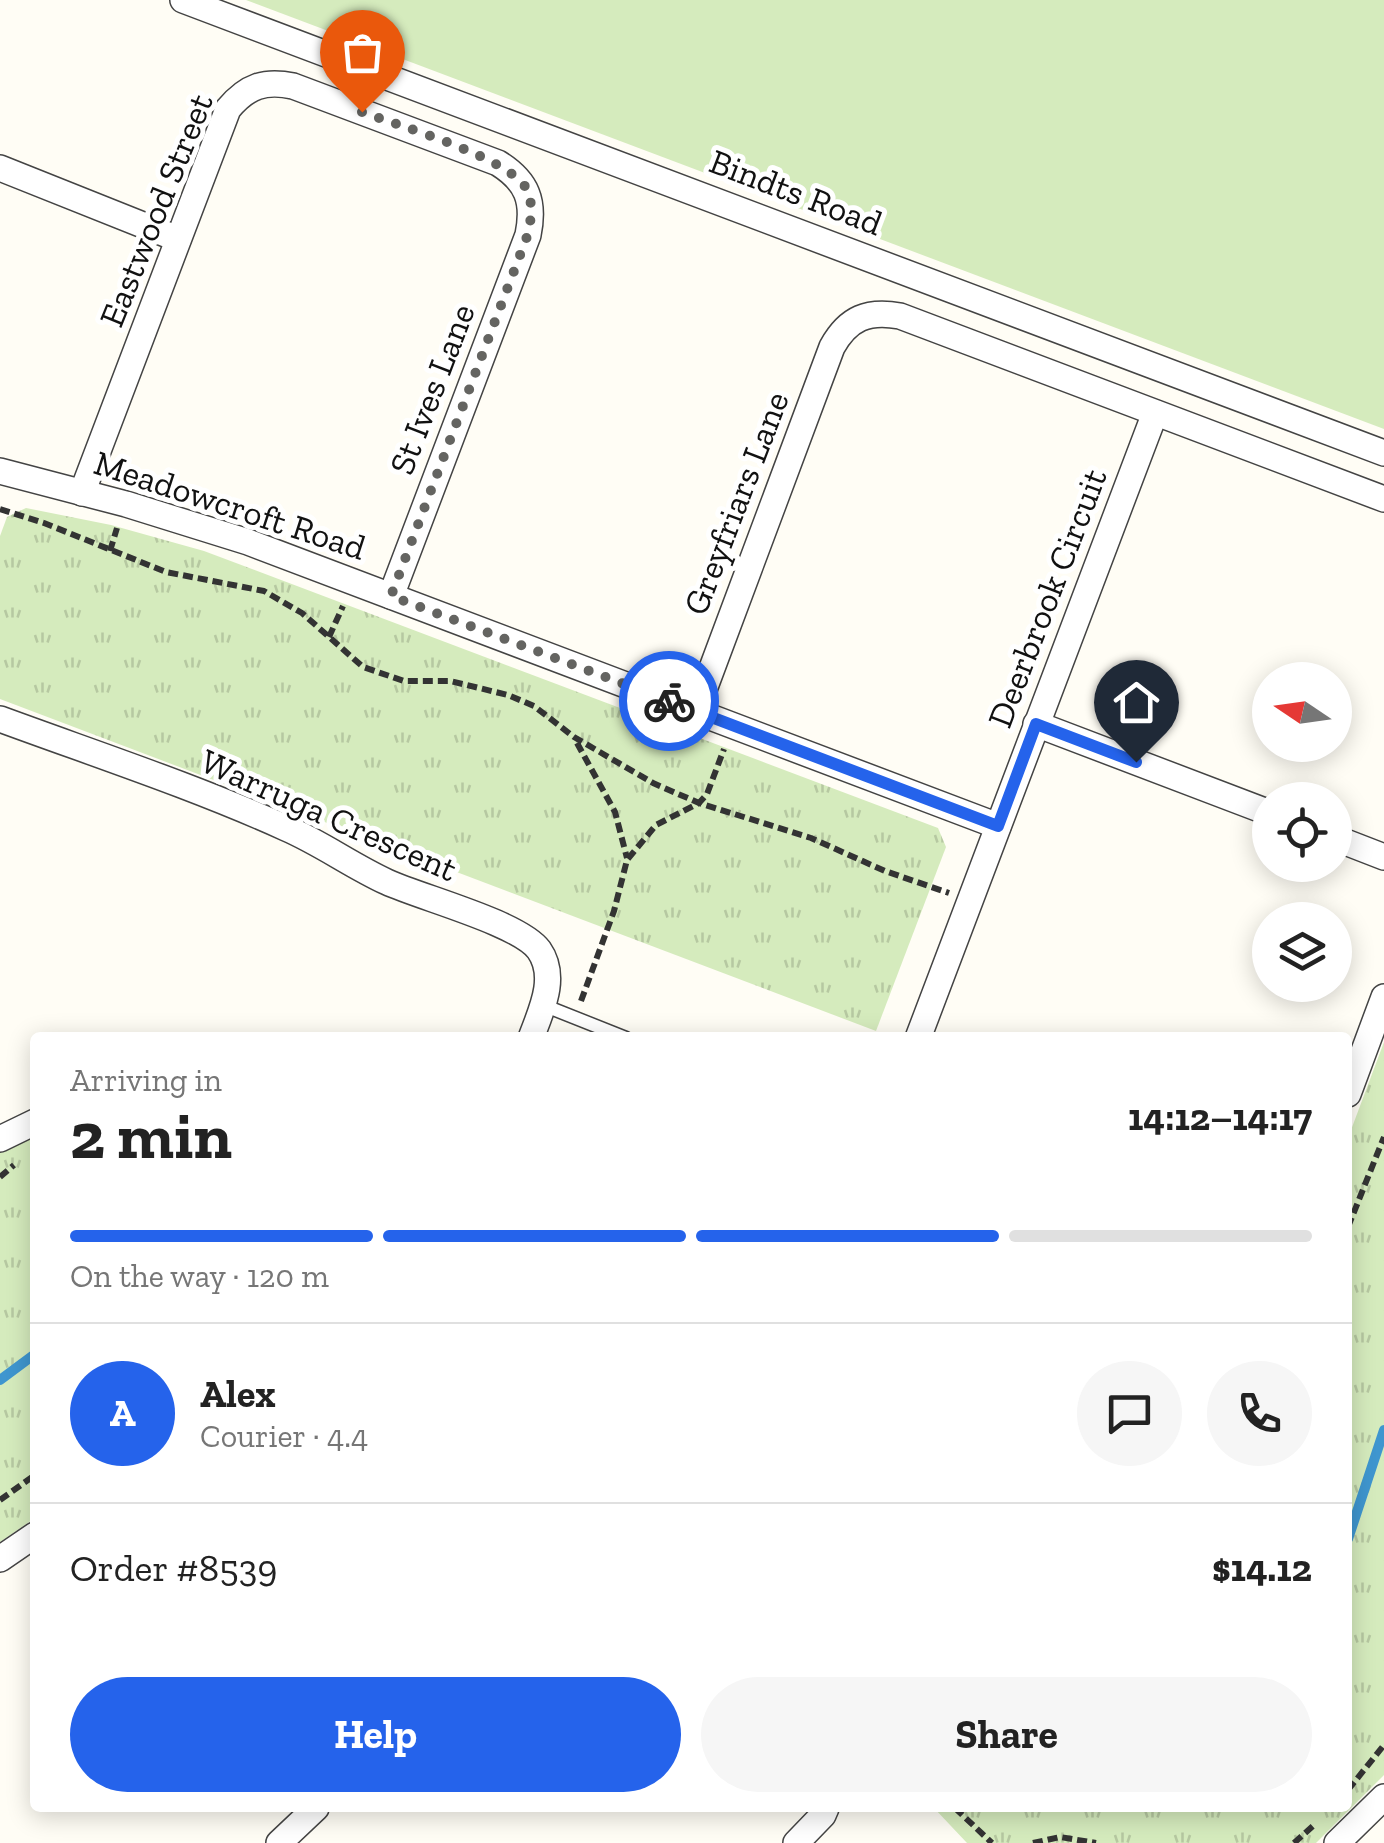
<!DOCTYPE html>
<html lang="en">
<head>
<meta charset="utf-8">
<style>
  :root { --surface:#fff; --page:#f6f6f6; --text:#222; --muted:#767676; --line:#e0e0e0; --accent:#2563eb }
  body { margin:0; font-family:"Zilla Slab",serif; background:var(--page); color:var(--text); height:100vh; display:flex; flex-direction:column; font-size:38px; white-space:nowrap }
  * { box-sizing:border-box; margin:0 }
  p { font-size:32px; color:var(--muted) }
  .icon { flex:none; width:55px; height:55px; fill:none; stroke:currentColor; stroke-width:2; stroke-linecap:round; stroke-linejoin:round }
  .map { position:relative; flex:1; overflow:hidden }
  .drawer { position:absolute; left:30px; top:1032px; width:1322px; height:780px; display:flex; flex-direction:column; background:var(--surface); border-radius:10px; box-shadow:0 5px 25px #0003 }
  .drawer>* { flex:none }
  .needle { width:65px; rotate:283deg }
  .controls { position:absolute; left:1252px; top:662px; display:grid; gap:20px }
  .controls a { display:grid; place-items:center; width:100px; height:100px; border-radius:50%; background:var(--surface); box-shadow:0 5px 25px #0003; font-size:50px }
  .pin { position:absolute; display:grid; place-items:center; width:85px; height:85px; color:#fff; margin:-102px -42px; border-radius:50% 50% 50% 0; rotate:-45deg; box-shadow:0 0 10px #0007 }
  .pin .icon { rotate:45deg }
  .courier { position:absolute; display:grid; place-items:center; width:100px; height:100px; margin:-50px; border:8px solid #2563eb; border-radius:50%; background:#fff; color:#222; box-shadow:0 2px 12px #0007 }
  .headline em { font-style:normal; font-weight:700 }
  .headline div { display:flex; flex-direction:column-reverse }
  .headline { display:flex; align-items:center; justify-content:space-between; height:170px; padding:0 40px }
  h1 { font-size:65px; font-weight:700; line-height:75px }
  .bar { display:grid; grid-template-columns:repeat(4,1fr); gap:15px 10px; align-content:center; height:120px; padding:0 40px }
  .bar i { height:12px; border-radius:8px; background:var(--line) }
  .bar .active { background:var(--accent) }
  .bar p { grid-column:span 4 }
  .line { display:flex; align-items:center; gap:25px; padding:0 40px; border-top:2px solid var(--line) }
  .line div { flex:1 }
  .round { display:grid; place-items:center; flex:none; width:105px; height:105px; border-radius:52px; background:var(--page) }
  .action { display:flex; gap:20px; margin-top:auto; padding:20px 40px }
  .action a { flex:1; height:115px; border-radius:60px; background:var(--accent); color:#fff; font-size:40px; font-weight:700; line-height:115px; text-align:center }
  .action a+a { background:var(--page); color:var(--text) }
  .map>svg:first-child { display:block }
  .grass { fill:#d5ebbd }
  .park { fill:url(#park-tufts) }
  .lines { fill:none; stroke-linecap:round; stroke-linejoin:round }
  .stream { stroke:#3f96cf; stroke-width:10 }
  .service-casing { stroke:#444; stroke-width:15 }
  .minor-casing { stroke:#444; stroke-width:28 }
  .path { stroke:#333; stroke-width:6; stroke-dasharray:10 5; stroke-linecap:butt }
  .service { stroke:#fff; stroke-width:12 }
  .minor { stroke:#fff; stroke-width:25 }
  .done { stroke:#646461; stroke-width:10; stroke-dasharray:0 18 }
  .route { stroke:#2563eb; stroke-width:12 }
  .labels { text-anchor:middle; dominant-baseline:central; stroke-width:10; stroke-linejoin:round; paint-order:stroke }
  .street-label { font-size:35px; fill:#111; stroke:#fff }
</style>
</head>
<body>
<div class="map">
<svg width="1384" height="1843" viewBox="0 0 1384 1843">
  <defs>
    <pattern id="park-tufts" width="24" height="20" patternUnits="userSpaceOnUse" patternTransform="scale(2.5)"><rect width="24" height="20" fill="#d5ebbd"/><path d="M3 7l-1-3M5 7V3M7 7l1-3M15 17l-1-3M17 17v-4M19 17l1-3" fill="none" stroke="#b6c8a1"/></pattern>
  </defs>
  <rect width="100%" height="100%" fill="#fffdf5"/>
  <!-- grass -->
  <path class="grass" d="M246,0H1384V429Z"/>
  <!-- park -->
  <g class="park">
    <path d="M26,508L111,525L204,551L938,828L946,847L876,1031L0,699V536L7,517Z"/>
    <path d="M1384,1042V1775L1316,1843H967L934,1808H1348V1138Z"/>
    <path d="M35,1133V1518L0,1542V1150Z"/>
  </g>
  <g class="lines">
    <!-- stream -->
    <g class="stream">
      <path d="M0,1380L35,1354"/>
      <path d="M1348,1539L1384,1430"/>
    </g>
    <!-- service casing -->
    <g class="service-casing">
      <path id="service" d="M543,1005L626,1038"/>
    </g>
    <!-- minor casing -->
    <g class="minor-casing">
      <g id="minor">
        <path d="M183,0L1384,453"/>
        <path d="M0,168L178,239"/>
        <path d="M0,471L126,504L248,542L998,826"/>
        <path d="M82,493L228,109C247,86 265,80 293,86L498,163C527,181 535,201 528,235L391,596"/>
        <path d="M696,711L832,347C848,318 868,310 900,316L1384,499"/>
        <path d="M0,719C95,754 193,786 286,828C321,843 352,866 387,882C422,898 519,923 539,950C558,977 541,1011 531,1038"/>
        <path d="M1036,724L1270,813"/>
        <path d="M1335,838L1384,857"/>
        <path d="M918,1038L1155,413"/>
        <path d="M1348,1094L1384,997"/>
        <path d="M0,1139L35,1122"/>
        <path d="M0,1559L35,1535"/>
        <path d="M279,1843L316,1808"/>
        <path d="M796,1843L823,1815L826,1808"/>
        <path d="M1337,1843L1384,1797"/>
      </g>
    </g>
    <!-- path -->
    <g class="path">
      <path d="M0,509L44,523L166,572L264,591L302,613L363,667L404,681H450L508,695L534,706L574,737L653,783L699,803L811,838L885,871L949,893"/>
      <path d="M110,551L117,528"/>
      <path d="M329,637L343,606"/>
      <path d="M577,743L615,812L627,858"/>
      <path d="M581,1001L614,911L627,860L656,825L699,803L707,794L724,749"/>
      <path d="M0,1177L14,1165"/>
      <path d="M1348,1227L1384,1137"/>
      <path d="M0,1500L35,1475"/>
      <path d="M1348,1790L1384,1745"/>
      <path d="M955,1808L992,1843"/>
      <path d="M1033,1843L1060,1837L1096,1843"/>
      <path d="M1294,1843L1313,1826"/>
    </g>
    <!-- service -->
    <use href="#service" class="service"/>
    <!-- minor -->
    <use href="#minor" class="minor"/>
  </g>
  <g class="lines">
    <!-- done -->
    <path class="done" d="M362,112C397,125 509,158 526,188C534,204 531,218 528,234L391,596L669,701"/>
    <!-- route -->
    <path class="route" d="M669,701L998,826L1036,724L1136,762"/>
  </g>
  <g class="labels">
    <!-- street labels -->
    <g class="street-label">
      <text transform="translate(796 192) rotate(21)">Bindts Road</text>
      <text transform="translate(156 210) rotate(-68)">Eastwood Street</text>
      <text transform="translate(432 389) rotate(-69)">St Ives Lane</text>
      <text transform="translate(736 503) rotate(-69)">Greyfriars Lane</text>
      <text transform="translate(230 505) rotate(18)">Meadowcroft Road</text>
      <text transform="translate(1047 598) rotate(-69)">Deerbrook Circuit</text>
      <text transform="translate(329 815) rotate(24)">Warruga Crescent</text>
    </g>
  </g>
</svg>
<div class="controls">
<a><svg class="needle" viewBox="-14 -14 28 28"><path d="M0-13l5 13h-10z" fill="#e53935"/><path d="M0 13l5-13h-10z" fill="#767676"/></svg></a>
<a><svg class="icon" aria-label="locate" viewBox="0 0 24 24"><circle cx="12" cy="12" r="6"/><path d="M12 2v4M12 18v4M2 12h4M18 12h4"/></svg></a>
<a><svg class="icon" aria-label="layers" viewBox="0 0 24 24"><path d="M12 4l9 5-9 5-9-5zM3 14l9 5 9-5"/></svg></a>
</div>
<div class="pin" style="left:362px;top:112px;background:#ea580c"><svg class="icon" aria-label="bag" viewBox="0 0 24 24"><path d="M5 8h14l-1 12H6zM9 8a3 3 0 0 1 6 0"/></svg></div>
<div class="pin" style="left:1136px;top:762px;background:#1f2937"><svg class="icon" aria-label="home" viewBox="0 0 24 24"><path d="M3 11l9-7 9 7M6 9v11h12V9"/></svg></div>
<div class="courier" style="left:669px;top:701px"><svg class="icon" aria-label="bike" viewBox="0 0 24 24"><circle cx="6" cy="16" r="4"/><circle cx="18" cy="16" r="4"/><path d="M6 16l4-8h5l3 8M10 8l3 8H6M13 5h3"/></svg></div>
<section class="drawer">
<div class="headline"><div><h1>2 min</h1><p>Arriving in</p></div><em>14:12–14:17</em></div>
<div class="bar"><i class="active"></i><i class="active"></i><i class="active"></i><i></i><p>On the way · 120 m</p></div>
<div class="line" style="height:180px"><b class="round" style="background:var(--accent);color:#fff">A</b><div><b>Alex</b><p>Courier · 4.4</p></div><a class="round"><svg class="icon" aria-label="chat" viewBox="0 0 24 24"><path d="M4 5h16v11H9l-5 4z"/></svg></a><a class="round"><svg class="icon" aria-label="phone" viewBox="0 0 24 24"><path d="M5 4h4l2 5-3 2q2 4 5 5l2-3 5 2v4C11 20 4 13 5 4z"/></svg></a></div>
<div class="line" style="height:130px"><div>Order #8539</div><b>$14.12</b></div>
<div class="action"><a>Help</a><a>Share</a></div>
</section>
</div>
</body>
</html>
